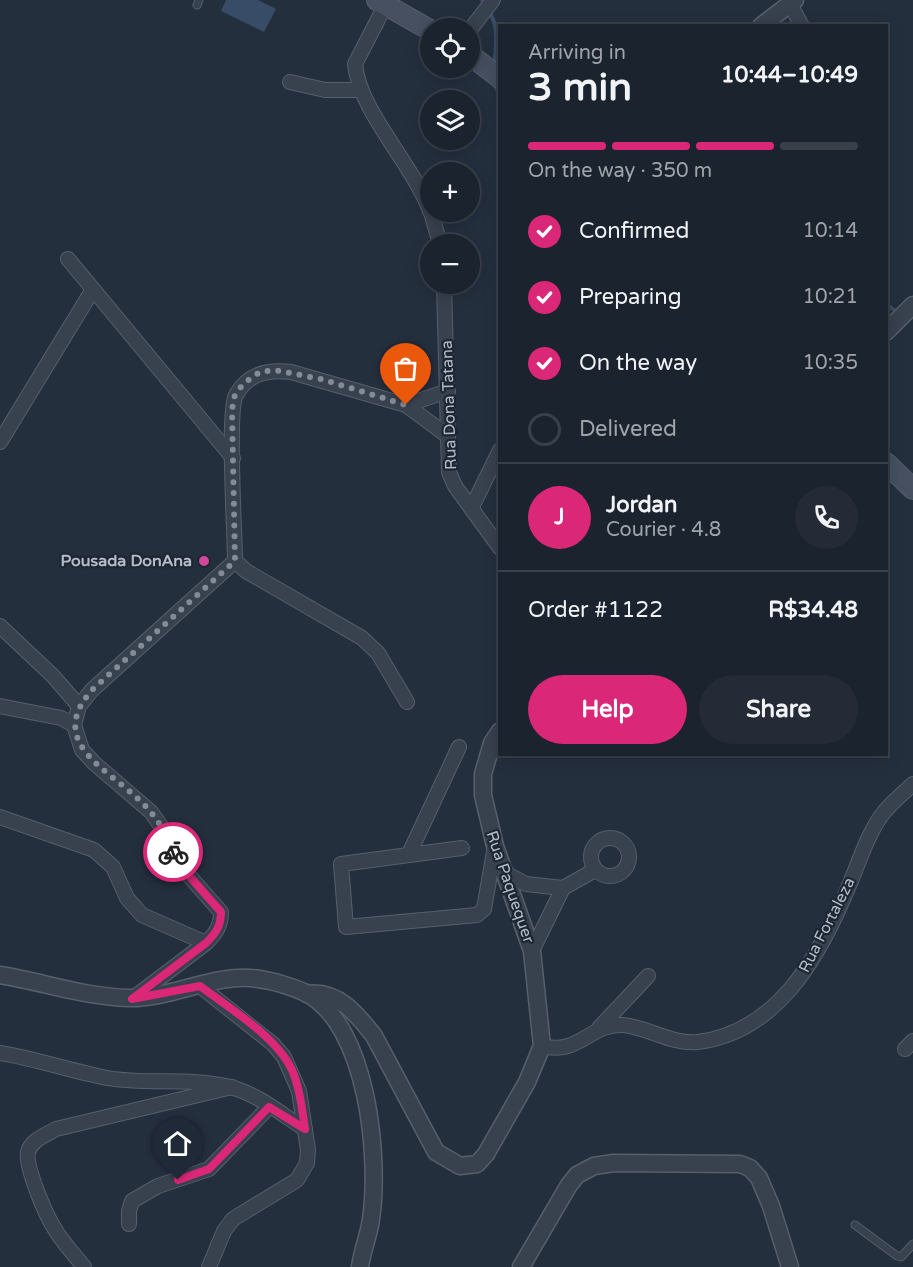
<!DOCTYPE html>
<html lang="en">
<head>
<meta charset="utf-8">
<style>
  :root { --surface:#1b232e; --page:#242b36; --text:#f1f3f6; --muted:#a0a4aa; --line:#39404a; --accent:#db2777 }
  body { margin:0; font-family:"Varela Round",sans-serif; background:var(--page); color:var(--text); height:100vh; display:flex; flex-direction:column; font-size:22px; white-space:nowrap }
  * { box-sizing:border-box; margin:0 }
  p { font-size:20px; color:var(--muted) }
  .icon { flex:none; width:33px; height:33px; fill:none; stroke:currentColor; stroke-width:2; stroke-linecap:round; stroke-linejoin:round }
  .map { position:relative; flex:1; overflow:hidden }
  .details { position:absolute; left:498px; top:24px; width:390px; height:732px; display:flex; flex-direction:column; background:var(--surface); border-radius:0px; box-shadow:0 3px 15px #0003,0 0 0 2px var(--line) }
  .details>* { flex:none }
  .buttons { position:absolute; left:420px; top:18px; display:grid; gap:12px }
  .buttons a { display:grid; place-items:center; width:60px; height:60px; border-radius:50%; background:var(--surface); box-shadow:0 3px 15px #0003,0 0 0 2px var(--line); font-size:30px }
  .pin { position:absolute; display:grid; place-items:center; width:51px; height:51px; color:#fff; margin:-62px -26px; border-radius:50% 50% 50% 0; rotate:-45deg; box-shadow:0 0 6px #0007 }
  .pin .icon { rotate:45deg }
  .courier { position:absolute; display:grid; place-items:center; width:60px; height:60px; margin:-30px; border:4px solid #db2777; border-radius:50%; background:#fff; color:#222; box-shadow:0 2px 8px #0007 }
  .headline em { font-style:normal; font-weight:700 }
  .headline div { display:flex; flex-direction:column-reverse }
  .headline { display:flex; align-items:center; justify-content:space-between; height:102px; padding:0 30px }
  h1 { font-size:39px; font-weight:700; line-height:45px }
  .bar { display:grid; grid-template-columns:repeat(4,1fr); gap:9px 6px; align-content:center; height:72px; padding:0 30px }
  .bar i { height:8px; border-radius:4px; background:var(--line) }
  .bar .active { background:var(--accent) }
  .bar p { grid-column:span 4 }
  .line { display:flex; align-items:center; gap:15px; padding:0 30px; border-top:2px solid var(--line) }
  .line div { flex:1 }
  .round { display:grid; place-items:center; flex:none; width:63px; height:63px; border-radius:32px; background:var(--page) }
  ol { padding:0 30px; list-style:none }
  li { display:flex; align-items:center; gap:18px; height:66px }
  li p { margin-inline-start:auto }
  li .icon { padding:6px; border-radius:50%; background:var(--accent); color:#fff; stroke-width:4 }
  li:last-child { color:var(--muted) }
  li i { width:33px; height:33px; border:3px solid var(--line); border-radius:50% }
  .primary-button { display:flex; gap:12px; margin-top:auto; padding:12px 30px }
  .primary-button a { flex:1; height:69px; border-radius:36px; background:var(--accent); color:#fff; font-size:24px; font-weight:700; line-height:69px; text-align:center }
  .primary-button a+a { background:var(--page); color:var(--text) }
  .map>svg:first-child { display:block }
  .water { fill:#394c67 }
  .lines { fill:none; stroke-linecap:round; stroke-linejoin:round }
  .stream { stroke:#394c67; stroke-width:4 }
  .service-casing { stroke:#565f6c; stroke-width:9 }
  .minor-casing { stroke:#565f6c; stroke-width:16 }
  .tertiary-casing { stroke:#565f6c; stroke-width:19 }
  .secondary-casing { stroke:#565f6c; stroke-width:22 }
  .service { stroke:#38414e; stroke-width:7 }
  .minor { stroke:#38414e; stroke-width:14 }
  .tertiary { stroke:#38414e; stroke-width:16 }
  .secondary { stroke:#465061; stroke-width:20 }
  .done { stroke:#828b98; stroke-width:6; stroke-dasharray:0 10.8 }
  .route { stroke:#db2777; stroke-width:8 }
  .hotel-dot { fill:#d1479c; stroke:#1d2633; stroke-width:2 }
  .labels { text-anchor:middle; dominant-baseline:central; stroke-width:4.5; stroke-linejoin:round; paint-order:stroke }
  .street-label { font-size:16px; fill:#b4bcc9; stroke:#1d2633 }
  .poi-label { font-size:16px; font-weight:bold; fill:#b4bcc9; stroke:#1d2633; text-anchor:end }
</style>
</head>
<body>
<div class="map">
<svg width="913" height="1267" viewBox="0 0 913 1267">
  <rect width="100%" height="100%" fill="#242f3e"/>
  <!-- water -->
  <path class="water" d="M226,0H258L276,9L264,32L221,11Z"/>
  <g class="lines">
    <!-- stream -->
    <g class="stream">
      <path d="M482,0C500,24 497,37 494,66"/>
      <path d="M493,82L500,95"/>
      <path d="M886,304L897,312"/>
    </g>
    <!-- service casing -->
    <g class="service-casing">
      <g id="service">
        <path d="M197,5L199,0"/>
        <path d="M855,1225L897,1256L901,1257L913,1244"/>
      </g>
    </g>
    <!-- minor casing -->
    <g class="minor-casing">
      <g id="minor">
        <path d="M386,4L355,64C359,111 413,164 430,211"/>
        <path d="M790,4L802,26"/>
        <path d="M470,30L493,0"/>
        <path d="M290,82L325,90H361"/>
        <path d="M431,212L440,244"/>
        <path d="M68,259L233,458"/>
        <path d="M444,284L449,472L455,486L500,548"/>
        <path d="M406,405L448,391"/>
        <path d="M0,442L92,291"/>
        <path d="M472,507L500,450"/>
        <path d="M0,626L53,676L79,706"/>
        <path d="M407,702L378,653L362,638L246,571L235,561C235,534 227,411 236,395C248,373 268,369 291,372L406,405L448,436"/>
        <path d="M0,706L61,718L74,725L82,750L94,763L151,812L163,829L176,861L221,912C221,926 216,933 206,943L132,999"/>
        <path d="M74,725L79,706L92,690L235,561"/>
        <path d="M0,817L94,850L113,867L127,898L142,915L206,943"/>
        <circle cx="610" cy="857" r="19"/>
        <path d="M462,848L341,864L346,927L477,915L484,909L495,846"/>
        <path d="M409,854L459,747"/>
        <path d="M505,873L526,884L563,888"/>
        <path d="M532,951L563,888L595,870"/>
        <path d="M200,986L273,1044L284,1057L299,1091L308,1150L307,1163L297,1180L233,1219L224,1231L209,1267"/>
        <path d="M599,1028L648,976"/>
        <path d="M542,1046C579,1056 590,1023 623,1025C648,1027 672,1045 698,1042C776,1032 817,960 845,895C857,869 865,839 881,816C890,804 902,794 913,784"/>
        <path d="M905,1049L913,1041"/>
        <path d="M0,1053C36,1059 71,1071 107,1078C147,1085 190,1077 230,1087C258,1094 281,1114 305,1129"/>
        <path d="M129,1224V1211L132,1201L158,1186L209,1169L269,1107"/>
        <path d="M84,1267C74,1254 61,1241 53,1226C45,1213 25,1166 28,1152C31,1140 46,1135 56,1129L232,1087"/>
      </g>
    </g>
    <!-- tertiary casing -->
    <g class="tertiary-casing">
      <g id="tertiary">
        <path d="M761,26L795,0"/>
        <path d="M886,332L913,305"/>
        <path d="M0,975C43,982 85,997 129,998C172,999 215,972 259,979C273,981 293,987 306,993C368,1025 380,1158 371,1219C369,1235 362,1251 360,1267"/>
        <path d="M307,994C338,990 357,1014 374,1036L436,1152L460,1166L477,1164L486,1154L527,1082L542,1046L532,951L495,846L483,795V774L492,743L500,731"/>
        <path d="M521,1267L569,1185L577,1175L594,1166L614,1163L740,1164L750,1168L759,1178L771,1206L790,1267"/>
      </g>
    </g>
    <!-- secondary casing -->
    <g class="secondary-casing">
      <g id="secondary">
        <path d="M377,0L430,30"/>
        <path d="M470,55L500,78"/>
        <path d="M886,463L913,489"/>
      </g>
    </g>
    <!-- service -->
    <use href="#service" class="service"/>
    <!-- minor -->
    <use href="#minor" class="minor"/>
    <!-- tertiary -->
    <use href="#tertiary" class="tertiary"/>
    <!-- secondary -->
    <use href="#secondary" class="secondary"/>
  </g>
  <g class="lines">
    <!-- done -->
    <path class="done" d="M173,852C166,831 154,813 137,798C103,766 47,741 92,690L235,561L232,410L234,397L243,384L260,372L274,370L321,379L406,405"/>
    <!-- route -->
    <path class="route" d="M173,852L176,861L221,912C221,926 216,933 206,943L132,999L200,986C229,1008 277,1037 292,1070C300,1089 302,1109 305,1129L269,1107L209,1169L178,1180"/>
  </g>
  <!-- markers -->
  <circle class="hotel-dot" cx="204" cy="561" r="6"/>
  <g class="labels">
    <!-- street labels -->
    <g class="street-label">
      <text transform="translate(449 405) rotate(-92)">Rua Dona Tatana</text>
      <text transform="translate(510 887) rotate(71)">Rua Paquequer</text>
      <text transform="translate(827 925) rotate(-63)">Rua Fortaleza</text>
    </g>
    <!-- poi labels -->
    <g class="poi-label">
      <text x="192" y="561">Pousada DonAna</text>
    </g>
  </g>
</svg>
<div class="buttons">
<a><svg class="icon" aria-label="locate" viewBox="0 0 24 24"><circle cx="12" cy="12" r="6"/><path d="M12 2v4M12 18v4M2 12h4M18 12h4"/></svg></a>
<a><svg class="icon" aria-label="layers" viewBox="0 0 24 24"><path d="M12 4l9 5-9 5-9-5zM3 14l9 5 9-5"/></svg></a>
<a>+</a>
<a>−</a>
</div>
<div class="pin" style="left:406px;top:405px;background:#ea580c"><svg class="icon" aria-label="bag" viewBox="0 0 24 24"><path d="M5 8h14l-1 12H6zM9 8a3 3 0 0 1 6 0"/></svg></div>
<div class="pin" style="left:178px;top:1180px;background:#1f2937"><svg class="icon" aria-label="home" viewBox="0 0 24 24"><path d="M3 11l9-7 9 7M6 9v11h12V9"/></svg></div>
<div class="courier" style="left:173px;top:852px"><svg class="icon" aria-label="bike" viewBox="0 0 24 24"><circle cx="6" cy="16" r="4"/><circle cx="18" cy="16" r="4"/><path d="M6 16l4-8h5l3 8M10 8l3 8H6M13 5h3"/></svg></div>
<section class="details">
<div class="headline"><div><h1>3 min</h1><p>Arriving in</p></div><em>10:44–10:49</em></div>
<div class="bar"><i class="active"></i><i class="active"></i><i class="active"></i><i></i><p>On the way · 350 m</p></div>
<ol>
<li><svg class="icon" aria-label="check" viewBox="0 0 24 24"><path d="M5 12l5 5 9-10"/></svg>Confirmed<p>10:14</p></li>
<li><svg class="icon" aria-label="check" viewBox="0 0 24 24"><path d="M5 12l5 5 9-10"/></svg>Preparing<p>10:21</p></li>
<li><svg class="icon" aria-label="check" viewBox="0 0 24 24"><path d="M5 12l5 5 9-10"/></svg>On the way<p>10:35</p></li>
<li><i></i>Delivered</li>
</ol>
<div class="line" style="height:108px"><b class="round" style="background:var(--accent);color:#fff">J</b><div><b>Jordan</b><p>Courier · 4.8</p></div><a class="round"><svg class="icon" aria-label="phone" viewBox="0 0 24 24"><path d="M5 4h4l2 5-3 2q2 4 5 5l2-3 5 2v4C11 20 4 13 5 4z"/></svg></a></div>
<div class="line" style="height:78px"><div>Order #1122</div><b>R$34.48</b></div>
<div class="primary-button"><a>Help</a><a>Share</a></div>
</section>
</div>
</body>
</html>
